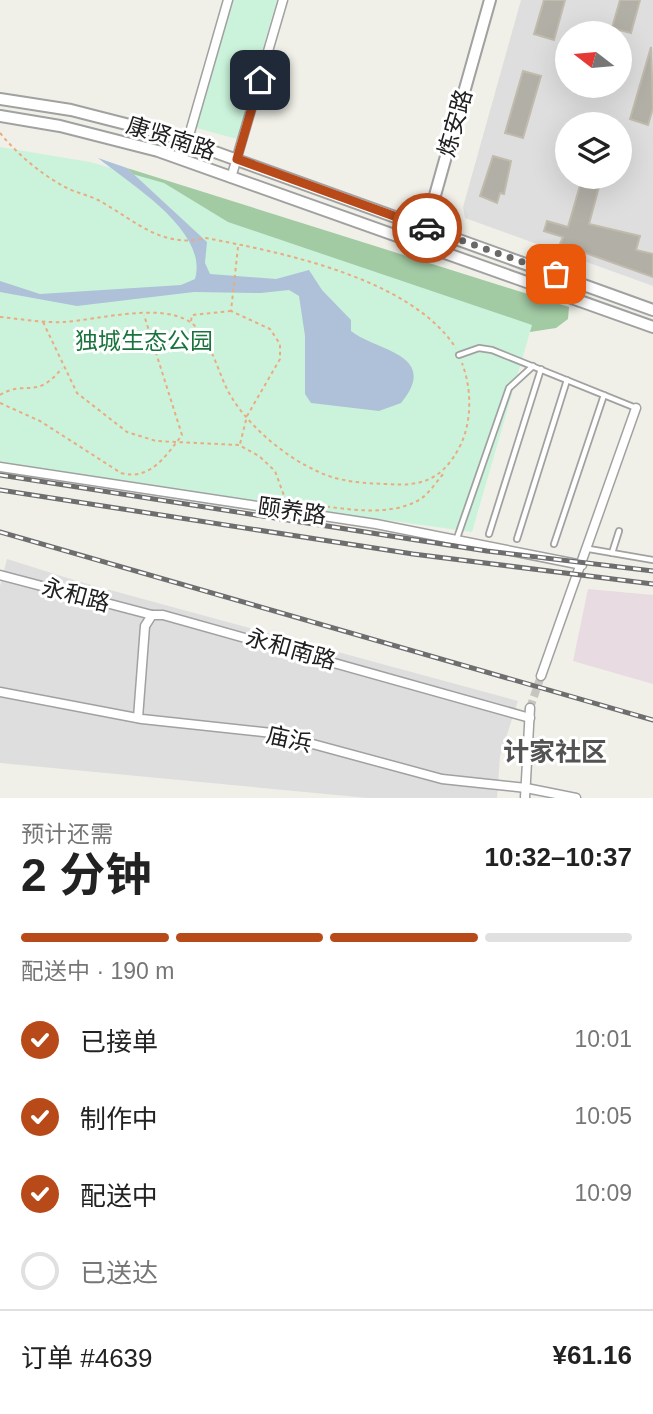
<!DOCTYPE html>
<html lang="zh">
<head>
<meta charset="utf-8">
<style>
  :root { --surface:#fff; --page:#f6f6f6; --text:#222; --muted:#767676; --line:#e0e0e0; --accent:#b84a19 }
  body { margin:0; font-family:Helvetica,"Noto Sans SC",sans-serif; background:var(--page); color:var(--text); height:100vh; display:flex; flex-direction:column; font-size:26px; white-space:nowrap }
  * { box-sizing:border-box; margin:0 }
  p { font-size:23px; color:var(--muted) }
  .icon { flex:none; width:38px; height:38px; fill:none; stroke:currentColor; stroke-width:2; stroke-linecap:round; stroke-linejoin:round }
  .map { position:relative; height:798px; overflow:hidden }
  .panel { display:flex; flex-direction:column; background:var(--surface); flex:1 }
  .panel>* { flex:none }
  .needle { width:46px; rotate:286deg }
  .buttons { position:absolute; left:555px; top:21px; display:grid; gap:14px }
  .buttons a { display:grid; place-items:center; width:77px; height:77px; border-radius:50%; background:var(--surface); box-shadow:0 7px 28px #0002; font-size:35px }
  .pin { position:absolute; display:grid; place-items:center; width:60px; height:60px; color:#fff; margin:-30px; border-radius:14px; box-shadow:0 4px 10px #0006 }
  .courier { position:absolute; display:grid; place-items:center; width:70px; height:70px; margin:-35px; border:5px solid #b84a19; border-radius:50%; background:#fff; color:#222; box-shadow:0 2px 9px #0007 }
  .headline em { font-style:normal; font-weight:700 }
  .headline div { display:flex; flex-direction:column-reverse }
  .headline { display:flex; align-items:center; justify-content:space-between; height:119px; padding:0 21px }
  h1 { font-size:46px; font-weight:700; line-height:52px }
  .bar { display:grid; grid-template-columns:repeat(4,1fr); gap:10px 7px; align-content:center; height:84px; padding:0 21px }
  .bar i { height:9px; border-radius:5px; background:var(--line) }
  .bar .on { background:var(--accent) }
  .bar p { grid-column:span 4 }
  .line { display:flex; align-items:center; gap:18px; padding:0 21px; border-top:2px solid var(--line) }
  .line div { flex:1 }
  ol { padding:0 21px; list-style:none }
  li { display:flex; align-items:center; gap:21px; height:77px }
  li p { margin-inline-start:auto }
  li .icon { padding:7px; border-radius:50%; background:var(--accent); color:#fff; stroke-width:4 }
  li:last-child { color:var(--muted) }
  li i { width:38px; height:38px; border:4px solid var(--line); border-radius:50% }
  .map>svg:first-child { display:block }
  .residential { fill:#dedede; fill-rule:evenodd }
  .industrial { fill:#e8dbe1 }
  .forest { fill:#a2caa3 }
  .park { fill:#cbf3db }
  .water { fill:#aec1d8 }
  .building { fill:#b2afa7; stroke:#c0bbac; stroke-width:2 }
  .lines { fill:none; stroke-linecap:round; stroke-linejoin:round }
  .minor-tunnel { stroke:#c6c6c0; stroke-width:8; stroke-dasharray:8 4; stroke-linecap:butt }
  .service-casing { stroke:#a1a1a1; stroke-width:8 }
  .minor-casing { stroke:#a1a1a1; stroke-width:11 }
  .tertiary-casing { stroke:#a1a1a1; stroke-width:14 }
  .path { stroke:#e9ab80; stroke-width:2; stroke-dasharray:3.5 3.5; stroke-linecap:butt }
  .service { stroke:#fff; stroke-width:4.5 }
  .minor { stroke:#fff; stroke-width:8 }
  .tertiary { stroke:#fff; stroke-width:10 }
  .rail-casing { stroke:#6e6e6e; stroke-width:5 }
  .rail { stroke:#fff; stroke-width:2.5; stroke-dasharray:8; stroke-linecap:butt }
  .done { stroke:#696966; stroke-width:7; stroke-dasharray:0 12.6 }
  .route { stroke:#b84a19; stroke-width:9 }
  .labels { text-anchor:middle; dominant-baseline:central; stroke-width:6; stroke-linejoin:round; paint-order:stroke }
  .street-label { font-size:23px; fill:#202020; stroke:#fff }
  .park-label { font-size:23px; fill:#1a733d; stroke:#fff }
  .quarter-label { font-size:26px; font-weight:bold; fill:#535353; stroke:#fff }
</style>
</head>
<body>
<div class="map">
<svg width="653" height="798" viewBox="0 0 653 798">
  <rect width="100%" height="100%" fill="#f0f0e8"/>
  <!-- residential -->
  <g class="residential">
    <path d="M521,0H653V286L465,218L463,207ZM567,33H620V86H567ZM567,124H620V177H567Z"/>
    <path d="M7,559L77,581L518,701L500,756L497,798H368L0,763V586Z"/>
  </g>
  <!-- industrial -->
  <path class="industrial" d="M588,589L653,595V684L573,661Z"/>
  <!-- forest -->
  <path class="forest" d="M127,168L569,307L568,319L556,328L530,332L242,239L137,178Z"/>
  <!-- park -->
  <g class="park">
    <path d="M230,0H277L237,139L193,127Z"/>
    <path d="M0,147L90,162L164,183L228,222L532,325L472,532L0,466Z"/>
  </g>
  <!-- water -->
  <path class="water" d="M98,158L127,168L207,242L205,263L210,274L276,279L309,270L322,290L351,320V331C376,351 441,354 401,403L379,411L311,403L305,394V336L299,296L289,290L261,293L194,292L77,306L0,292V281L40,294L181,285L195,279C209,231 130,184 98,158Z"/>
  <!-- building -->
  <g class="building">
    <path d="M544,0H565L554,40L534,34Z"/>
    <path d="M620,0H640L631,33L612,28Z"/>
    <path d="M651,47L653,108L648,125L630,119Z"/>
    <path d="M523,71L541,76L523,138L505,133Z"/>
    <path d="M493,156L511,161L504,194L500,193L497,203L480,196Z"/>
    <path d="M581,182L599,187L589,224L640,236L636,250L653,254V277L560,244L563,237L544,231L547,221L568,227Z"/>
  </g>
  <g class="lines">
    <!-- minor-tunnel -->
    <path class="minor-tunnel" d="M530,708L541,676"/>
    <!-- service casing -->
    <g class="service-casing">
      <g id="service">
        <path d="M459,355L479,348L492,350L636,408"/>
        <path d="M489,534L541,369"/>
        <path d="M457,538L509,388L533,366"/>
        <path d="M517,539L567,380"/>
        <path d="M554,544L604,395"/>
        <path d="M589,549L653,560"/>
        <path d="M612,553L619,531"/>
      </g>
    </g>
    <!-- minor casing -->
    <g class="minor-casing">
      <g id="minor">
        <path d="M182,160L228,0"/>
        <path d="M231,178L283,0"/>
        <path d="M0,467L376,524L582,565"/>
        <path d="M0,575L152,615"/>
        <path d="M541,676L636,408"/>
        <path d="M0,692L142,719L272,733L442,779L526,788L576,798"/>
        <path d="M138,718L145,626L152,615H163L530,718"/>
        <path d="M525,798L530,708"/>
      </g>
    </g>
    <!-- tertiary casing -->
    <g class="tertiary-casing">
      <g id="tertiary">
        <path d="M0,99L71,110L165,134L653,310"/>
        <path d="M0,116L60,126L158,151L653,327"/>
        <path d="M421,245L490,0"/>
      </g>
    </g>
    <!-- path -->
    <g class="path">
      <path d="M0,133C18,155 42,175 67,188C77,193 88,195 98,200C135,220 161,249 206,238C284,253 410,278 456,348"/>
      <path d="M238,247L231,311L270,329L280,344V359L247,416L240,444"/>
      <path d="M0,317C21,319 43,323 64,322C98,320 160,302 190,322C208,334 217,368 226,387C242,421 284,457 319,472C340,482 363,483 386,484C423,487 443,479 460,446C472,422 472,389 462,363"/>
      <path d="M191,321L192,315L231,311"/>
      <path d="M43,322L77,393L127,432L156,441L239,445L259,456L275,471L286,501"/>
      <path d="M0,395C26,379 36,401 62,368"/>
      <path d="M0,403L40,421L121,473C150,481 166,456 182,435L144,315"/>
      <path d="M292,501C329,506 388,521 422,498C430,492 437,481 444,473"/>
    </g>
    <!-- service -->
    <use href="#service" class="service"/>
    <!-- minor -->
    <use href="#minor" class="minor"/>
    <!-- tertiary -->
    <use href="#tertiary" class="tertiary"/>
    <!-- rail casing -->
    <g class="rail-casing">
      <g id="rail">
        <path d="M0,475L487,551L653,571"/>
        <path d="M0,490L413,554L653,584"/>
        <path d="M0,532L653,720"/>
      </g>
    </g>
    <!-- rail -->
    <use href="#rail" class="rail"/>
  </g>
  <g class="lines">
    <!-- done -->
    <path class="done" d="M427,228L556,274"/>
    <!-- route -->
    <path class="route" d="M260,80L237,159L427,228"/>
  </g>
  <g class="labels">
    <!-- street labels -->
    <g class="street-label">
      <text transform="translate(455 123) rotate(-74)">炼安路</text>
      <text transform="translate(171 138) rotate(18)">康贤南路</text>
      <text transform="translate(292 511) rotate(8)">颐养路</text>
      <text transform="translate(76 595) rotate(15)">永和路</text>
      <text transform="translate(291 649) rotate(16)">永和南路</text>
      <text transform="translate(289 739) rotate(13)">庙浜</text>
    </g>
    <!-- park labels -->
    <g class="park-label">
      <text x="144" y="341">独城生态公园</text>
    </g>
    <!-- quarter labels -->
    <g class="quarter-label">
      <text x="555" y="752">计家社区</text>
    </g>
  </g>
</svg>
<div class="buttons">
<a><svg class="needle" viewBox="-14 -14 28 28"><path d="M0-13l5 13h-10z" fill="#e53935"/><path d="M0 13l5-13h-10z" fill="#767676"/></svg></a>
<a><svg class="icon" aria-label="layers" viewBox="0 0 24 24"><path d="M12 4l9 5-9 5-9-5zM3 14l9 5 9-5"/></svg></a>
</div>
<div class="pin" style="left:556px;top:274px;background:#ea580c"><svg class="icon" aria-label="bag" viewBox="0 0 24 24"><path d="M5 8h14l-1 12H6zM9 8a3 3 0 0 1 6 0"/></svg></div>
<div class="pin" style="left:260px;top:80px;background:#1f2937"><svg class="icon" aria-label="home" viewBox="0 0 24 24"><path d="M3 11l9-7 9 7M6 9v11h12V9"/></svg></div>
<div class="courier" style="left:427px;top:228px"><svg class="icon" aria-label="car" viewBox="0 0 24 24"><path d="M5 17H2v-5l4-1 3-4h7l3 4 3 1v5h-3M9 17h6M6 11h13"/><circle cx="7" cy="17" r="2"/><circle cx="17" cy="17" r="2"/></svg></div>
</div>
<section class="panel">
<div class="headline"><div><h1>2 分钟</h1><p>预计还需</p></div><em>10:32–10:37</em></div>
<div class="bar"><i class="on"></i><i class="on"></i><i class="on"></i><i></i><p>配送中 · 190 m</p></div>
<ol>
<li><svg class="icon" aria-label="check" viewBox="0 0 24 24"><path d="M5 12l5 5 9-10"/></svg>已接单<p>10:01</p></li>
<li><svg class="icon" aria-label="check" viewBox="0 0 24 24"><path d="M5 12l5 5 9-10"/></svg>制作中<p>10:05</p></li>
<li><svg class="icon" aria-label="check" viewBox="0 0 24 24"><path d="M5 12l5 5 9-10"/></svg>配送中<p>10:09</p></li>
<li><i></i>已送达</li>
</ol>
<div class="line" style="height:91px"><div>订单 #4639</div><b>¥61.16</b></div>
</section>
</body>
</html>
